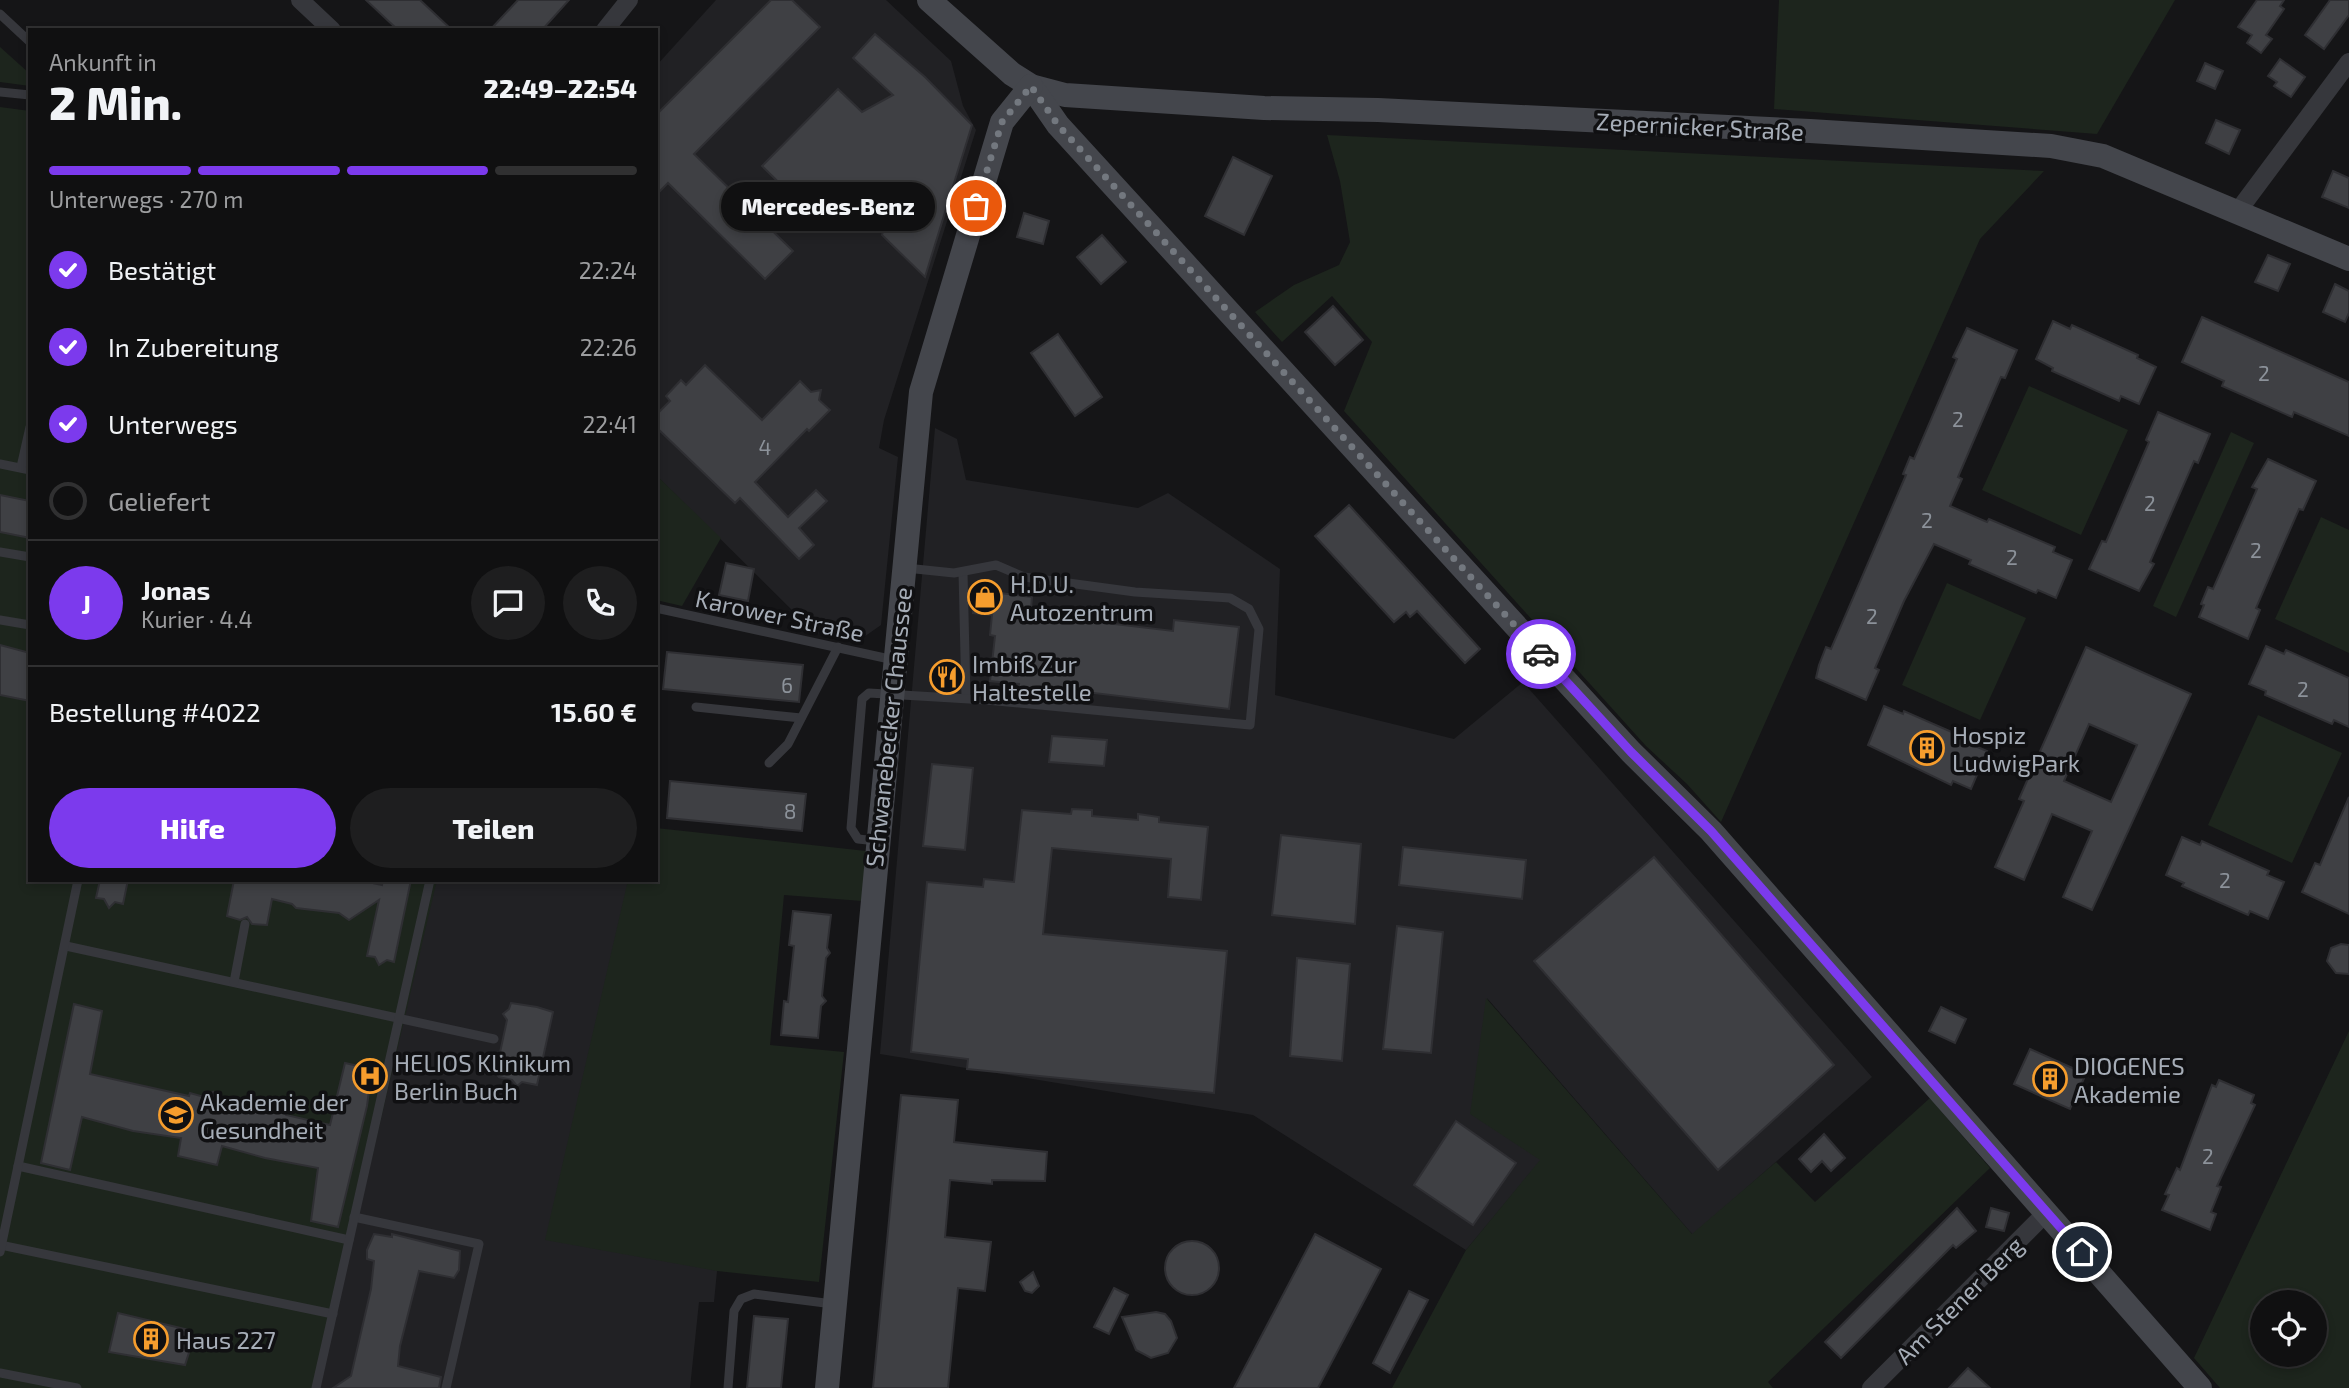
<!DOCTYPE html>
<html lang="de">
<head>
<meta charset="utf-8">
<style>
  :root { --surface:#101011; --page:#1e1e1f; --text:#f1f3f6; --muted:#9c9d9f; --line:#303031; --accent:#7c3aed }
  body { margin:0; font-family:"Exo 2",sans-serif; background:var(--page); color:var(--text); height:100vh; display:flex; flex-direction:column; font-size:26px; white-space:nowrap }
  * { box-sizing:border-box; margin:0 }
  p { font-size:23px; color:var(--muted) }
  .icon { flex:none; width:38px; height:38px; fill:none; stroke:currentColor; stroke-width:2; stroke-linecap:round; stroke-linejoin:round }
  .map { position:relative; flex:1; overflow:hidden }
  .drawer { position:absolute; left:28px; top:28px; width:630px; height:854px; display:flex; flex-direction:column; background:var(--surface); border-radius:0px; box-shadow:0 4px 10px #0003,0 0 0 2px var(--line) }
  .drawer>* { flex:none }
  .fabs { position:absolute; left:2250px; top:1290px; display:grid; gap:14px }
  .fabs a { display:grid; place-items:center; width:77px; height:77px; border-radius:50%; background:var(--surface); box-shadow:0 4px 10px #0003,0 0 0 2px var(--line); font-size:35px }
  .pin { position:absolute; display:grid; place-items:center; width:60px; height:60px; color:#fff; margin:-30px; border:4px solid #fff; border-radius:50%; box-shadow:0 2px 7px #0007 }
  .courier { position:absolute; display:grid; place-items:center; width:70px; height:70px; margin:-35px; border:5px solid #7c3aed; border-radius:50%; background:#fff; color:#222; box-shadow:0 2px 9px #0007 }
  .bubble { position:absolute; height:49px; border-radius:24px; background:var(--surface); box-shadow:0 4px 10px #0003,0 0 0 2px var(--line); font-size:23px; font-weight:800; line-height:49px; text-align:center }
  .summary em { font-style:normal; font-weight:800 }
  .summary div { display:flex; flex-direction:column-reverse }
  .summary { display:flex; align-items:center; justify-content:space-between; height:119px; padding:0 21px }
  h1 { font-size:46px; font-weight:800; line-height:52px }
  .bar { display:grid; grid-template-columns:repeat(4,1fr); gap:10px 7px; align-content:center; height:84px; padding:0 21px }
  .bar i { height:9px; border-radius:5px; background:var(--line) }
  .bar .current { background:var(--accent) }
  .bar p { grid-column:span 4 }
  .line { display:flex; align-items:center; gap:18px; padding:0 21px; border-top:2px solid var(--line) }
  .line div { flex:1 }
  .round { display:grid; place-items:center; flex:none; width:74px; height:74px; border-radius:37px; background:var(--page) }
  ol { padding:0 21px; list-style:none }
  li { display:flex; align-items:center; gap:21px; height:77px }
  li p { margin-inline-start:auto }
  li .icon { padding:7px; border-radius:50%; background:var(--accent); color:#fff; stroke-width:4 }
  li:last-child { color:var(--muted) }
  li i { width:38px; height:38px; border:4px solid var(--line); border-radius:50% }
  .button { display:flex; gap:14px; margin-top:auto; padding:14px 21px }
  .button a { flex:1; height:80px; border-radius:42px; background:var(--accent); color:#fff; font-size:28px; font-weight:800; line-height:80px; text-align:center }
  .button a+a { background:var(--page); color:var(--text) }
  .map>svg:first-child { display:block }
  .built { fill:#212124 }
  .green { fill:#1d251d; fill-rule:evenodd }
  .building { fill:#3f4044; stroke:#2f2f33; stroke-width:2; fill-rule:evenodd }
  .lines { fill:none; stroke-linecap:round; stroke-linejoin:round }
  .lane { stroke:#36373c; stroke-width:9 }
  .street { stroke:#36373c; stroke-width:18 }
  .secondary { stroke:#44464c; stroke-width:24 }
  .done { stroke:#73787f; stroke-width:7; stroke-dasharray:0 12.6 }
  .route { stroke:#7c3aed; stroke-width:9 }
  .labels { text-anchor:middle; dominant-baseline:central; stroke-width:7; stroke-linejoin:round; paint-order:stroke }
  .number-label { font-size:21px; fill:#8c929a }
  .street-label { font-size:24px; fill:#a6adb7; stroke:#101012 }
  .poi-label { font-size:24px; fill:#a6adb7; stroke:#101012; text-anchor:start }
</style>
</head>
<body>
<div class="map">
<svg width="2349" height="1388" viewBox="0 0 2349 1388">
  <rect width="100%" height="100%" fill="#151517"/>
  <!-- built -->
  <g class="built">
    <path d="M716,0H886L951,61L963,106L976,130L884,420L879,448L898,457L881,625L861,639L815,633L656,475V66Z"/>
    <path d="M935,428L957,439L966,480L1138,508L1168,493L1280,569L1275,695L1454,739L1523,682L1872,1077L1693,1235L1487,998L1541,1160L1466,1250L1253,1115L880,1054Z"/>
    <path d="M0,435L30,880H656V828L722,1271H717L714,1302H699L690,1388H0Z"/>
  </g>
  <!-- green -->
  <g class="green">
    <path d="M1779,0H2175L2097,134L1774,109Z"/>
    <path d="M0,47L30,74V86L0,82Z"/>
    <path d="M0,107L30,111V880H437L318,1388H0Z"/>
    <path d="M1327,135L2044,171L1980,239L1721,822L1687,784L1646,746L1344,411L1372,342L1332,296L1282,342L1255,312L1294,285L1339,265L1350,242L1340,181Z"/>
    <path d="M2029,386L2128,430L2081,535L1982,490Z"/>
    <path d="M2231,432L2254,443L2176,617L2153,606Z"/>
    <path d="M656,475L721,538L682,606L656,600Z"/>
    <path d="M2321,517L2349,530V653L2275,619Z"/>
    <path d="M1947,583L2026,618L1980,720L1902,685Z"/>
    <path d="M2258,715L2342,753L2292,863L2208,825Z"/>
    <path d="M656,828L866,851L862,901L784,895L770,1045L844,1052L819,1282L717,1271L545,1240L628,880H656Z"/>
    <path d="M1486,998L1692,1234L1776,1162L1815,1202L1930,1098L1990,1168L1768,1382L1773,1388H1392L1466,1250L1540,1160L1470,1114Z"/>
    <path d="M2349,1031V1388H2220L2194,1358ZM2263,1302H2315V1354H2263Z"/>
  </g>
  <!-- building -->
  <g class="building">
    <path d="M366,0H420L452,30H398Z"/>
    <path d="M518,0H569L542,30H490Z"/>
    <path d="M771,0H792L820,27L694,154L793,251L765,279L668,183L656,195V115Z"/>
    <path d="M2257,0H2284L2280,6L2284,9L2266,35L2272,39L2261,53L2247,43L2252,35L2238,27Z"/>
    <path d="M2330,0H2349V15L2324,49L2305,35Z"/>
    <path d="M875,34L925,77L972,125L925,277L882,235L886,220L830,200L814,217L762,166L838,89L862,112L893,95L853,58Z"/>
    <path d="M2280,59L2305,77L2291,97L2274,86L2277,82L2268,76Z"/>
    <path d="M2205,63L2223,71L2215,89L2197,81Z"/>
    <path d="M2216,120L2240,130L2229,154L2206,143Z"/>
    <path d="M1233,157L1272,176L1244,235L1205,216Z"/>
    <path d="M2333,171L2349,178V208L2322,197Z"/>
    <path d="M1024,213L1049,221L1043,244L1017,237Z"/>
    <path d="M1102,235L1126,262L1101,284L1077,257Z"/>
    <path d="M2268,255L2290,264L2278,291L2255,282Z"/>
    <path d="M2335,284L2349,291V313L2345,322L2323,312Z"/>
    <path d="M1333,306L1363,340L1335,365L1305,332Z"/>
    <path d="M2202,317L2349,382V436L2294,412L2292,417L2222,386L2224,381L2182,362Z"/>
    <path d="M2053,321L2070,329L2072,325L2138,355L2137,358L2156,367L2139,404L2121,396L2119,401L2052,371L2053,368L2036,359Z"/>
    <path d="M1967,328L2017,350L2005,378L2001,377L1958,477L1962,479L1950,506L1987,522L1989,519L2055,547L2053,552L2072,560L2056,598L2038,590L2036,593L1969,564L1971,560L1934,544L1904,601L1875,668L1879,670L1866,700L1816,678L1819,665L1826,647L1831,649L1906,475L1903,474L1910,457L1914,459L1957,359L1953,357Z"/>
    <path d="M1058,334L1102,397L1075,416L1031,353Z"/>
    <path d="M705,365L762,420L800,381L811,392L821,390L819,400L830,410L809,431L807,429L755,482L788,517L816,490L827,501L799,528L814,545L799,559L740,498L735,503L656,427V415L670,401L666,396L681,380L686,385Z"/>
    <path d="M2158,412L2210,434L2198,463L2194,461L2150,562L2154,564L2139,591L2089,569L2102,541L2106,542L2149,442L2146,440Z"/>
    <path d="M2268,459L2316,481L2303,510L2299,509L2256,608L2260,610L2248,639L2199,617L2204,605L2201,604L2208,587L2213,589L2257,489L2252,487Z"/>
    <path d="M0,495L30,501V538L0,532Z"/>
    <path d="M1349,505L1480,649L1465,663L1417,611L1410,617L1406,612L1394,622L1315,536Z"/>
    <path d="M726,563L754,569L748,601L719,595Z"/>
    <path d="M976,590L1032,597L1031,609L1089,615L1088,621L1173,631L1174,620L1239,627L1229,709L1086,692L1085,698L1018,690L1019,684L990,681L995,636L990,635L992,615L973,613Z"/>
    <path d="M0,645L30,653V701L0,695Z"/>
    <path d="M2266,646L2284,654L2286,650L2349,678V727L2334,720L2332,724L2265,695L2266,691L2249,684Z"/>
    <path d="M2086,647L2191,694L2092,910L2063,897L2092,831L2052,814L2024,880L1995,867L2024,801L2019,799ZM2089,724L2137,745L2111,802L2064,781Z"/>
    <path d="M667,652L803,665L799,702L663,689Z"/>
    <path d="M939,666L956,668L954,687L937,686Z"/>
    <path d="M1884,706L1903,714L1904,711L1970,740L1968,743L1987,751L1971,789L1953,781L1951,785L1868,745Z"/>
    <path d="M1052,736L1107,740L1104,766L1049,762Z"/>
    <path d="M932,764L973,768L965,850L923,846Z"/>
    <path d="M670,781L806,794L802,831L667,818Z"/>
    <path d="M2349,797V914L2302,892L2315,863L2320,865Z"/>
    <path d="M1072,809L1092,810V816L1138,820V814L1159,817V822L1208,827L1201,900L1168,897L1171,859L1052,848L1043,934L1227,951L1214,1093L967,1069L968,1059L911,1052L927,882L983,887L984,879L1014,882L1022,810L1071,814Z"/>
    <path d="M1281,835L1361,844L1355,924L1272,915Z"/>
    <path d="M2182,837L2200,845L2202,841L2269,871L2267,875L2284,882L2268,919L2250,911L2248,915L2182,886L2184,883L2166,875Z"/>
    <path d="M1403,847L1526,860L1522,899L1399,885Z"/>
    <path d="M1654,857L1834,1065L1718,1170L1534,961Z"/>
    <path d="M100,880H128L123,904L115,902L109,908L104,899L96,898Z"/>
    <path d="M234,880H359L382,885L383,880H411L394,962L387,960L379,965L375,957L367,956L379,900L349,920L339,913L296,908L292,904L272,899L267,925L252,924L247,917L240,920L227,916Z"/>
    <path d="M793,911L831,915L827,948L830,953L826,958L822,996L826,1001L821,1006L818,1038L781,1035L784,1001L788,1002L794,946L789,945Z"/>
    <path d="M1397,926L1443,932L1431,1053L1383,1049Z"/>
    <path d="M2341,944L2349,945V974L2336,973L2327,961L2331,948Z"/>
    <path d="M1297,958L1350,964L1342,1061L1290,1056Z"/>
    <path d="M511,1003L537,1007L553,1012L537,1085L522,1082L517,1086L512,1080L499,1077L491,1067L498,1062L507,1020L503,1014L509,1009Z"/>
    <path d="M74,1004L102,1011L90,1074L189,1096L190,1093L204,1097L213,1092L216,1099L230,1103L285,1113L286,1115L330,1125L345,1063L372,1069L367,1106L338,1227L311,1221L318,1168L265,1158L222,1146L217,1165L178,1156L181,1138L133,1131L82,1117L70,1170L41,1163Z"/>
    <path d="M1941,1007L1966,1019L1955,1043L1929,1031Z"/>
    <path d="M2030,1049L2086,1074L2070,1109L2014,1084Z"/>
    <path d="M2219,1080L2254,1095L2251,1103L2255,1105L2217,1186L2221,1187L2211,1212L2216,1214L2210,1230L2162,1210L2169,1195L2165,1194L2177,1168L2180,1170L2212,1085L2216,1087Z"/>
    <path d="M901,1095L958,1100L954,1142L1047,1152L1045,1181L992,1180V1184L950,1180L945,1237L991,1242L985,1291L958,1288L948,1388H873Z"/>
    <path d="M1456,1121L1516,1163L1473,1225L1414,1185Z"/>
    <path d="M1824,1134L1845,1158L1831,1171L1822,1161L1811,1172L1799,1159Z"/>
    <path d="M1957,1208L1976,1231L1956,1248L1953,1245L1841,1358L1825,1342Z"/>
    <path d="M1991,1208L2009,1213L2004,1231L1986,1227Z"/>
    <path d="M374,1234L392,1237V1234L460,1251L459,1270L454,1278L419,1271L400,1346L398,1366L441,1377L439,1388H333L351,1376L371,1289L374,1261L367,1259V1250Z"/>
    <path d="M1315,1234L1381,1269L1318,1388H1234Z"/>
    <circle cx="1192" cy="1268" r="27"/>
    <path d="M1033,1272L1039,1286L1032,1293L1025,1291L1020,1282Z"/>
    <path d="M1114,1288L1128,1295L1109,1334L1094,1327Z"/>
    <path d="M1409,1291L1428,1300L1390,1373L1373,1363Z"/>
    <path d="M1156,1312L1165,1314L1171,1321L1177,1338L1168,1353L1151,1358L1136,1350L1122,1317Z"/>
    <path d="M118,1313L189,1330L187,1339L193,1340L185,1365L109,1352Z"/>
    <path d="M754,1316L788,1319L781,1388H747Z"/>
    <path d="M1968,1368L1990,1388H1949Z"/>
  </g>
  <g class="lines">
    <!-- lane -->
    <g class="lane">
      <path d="M0,14L30,42"/>
      <path d="M0,92L30,95"/>
      <path d="M0,464L30,470"/>
      <path d="M21,467L30,427"/>
      <path d="M0,552L30,557"/>
      <path d="M963,572L966,698"/>
      <path d="M656,608L894,660"/>
      <path d="M0,620L30,625"/>
      <path d="M696,707L801,718"/>
      <path d="M769,763L788,744L838,647"/>
      <path d="M877,841L858,839L851,828L862,699L869,693L986,700L1250,725L1259,629L1249,609L1230,598L1135,592L1024,577L996,565L954,573L906,568"/>
      <path d="M66,946L494,1039"/>
      <path d="M234,982L245,924"/>
      <path d="M18,1166L349,1240"/>
      <path d="M354,1217L479,1244L446,1388"/>
      <path d="M0,1245L333,1314"/>
      <path d="M0,1252L78,880"/>
      <path d="M0,1373L77,1388"/>
      <path d="M316,1388L430,880"/>
      <path d="M728,1388L734,1311L741,1299L754,1294L833,1304"/>
    </g>
    <!-- street -->
    <g class="street">
      <path d="M300,0L332,30"/>
      <path d="M605,30L629,0"/>
      <path d="M2238,211L2349,62"/>
      <path d="M1871,1388L2047,1212"/>
    </g>
    <!-- secondary -->
    <g class="secondary">
      <path d="M929,0L1012,74L1031,86L1065,95L1264,108L1378,110L1810,131L2051,146L2103,156L2349,259"/>
      <path d="M1031,86L1058,125L1631,752L1711,831L2200,1388"/>
      <path d="M827,1388L921,392L1002,122L1031,86"/>
    </g>
  </g>
  <g class="lines">
    <!-- done -->
    <path class="done" d="M976,206L1002,122L1031,86L1058,125L1541,654"/>
    <!-- route -->
    <path class="route" d="M1541,654L1631,752L1711,831L2082,1252"/>
  </g>
  <!-- icons -->
  <defs>
    <g id="shop-ring" transform="scale(1.75)"><circle r="9.5" fill="#101012" stroke="#f69d2d" stroke-width="1.5"/><path d="M-5-2.5h2.3a2.7 3.5 0 0 1 5.4 0H5L5.5 6h-11ZM-1.5-2.5h3a1.5 2.3 0 0 0-3 0Z" fill="#f69d2d"/></g>
    <g id="restaurant-ring" transform="scale(1.75)"><circle r="9.5" fill="#101012" stroke="#f69d2d" stroke-width="1.5"/><path d="M-5-6h1v4h1v-4h1v4h1v-4h1v5L-1.5 .5V6h-2V.5L-5-1ZM5-6V6H3V1.5H1.5Q1.5-4 5-6Z" fill="#f69d2d"/></g>
    <g id="building-ring" transform="scale(1.75)"><circle r="9.5" fill="#101012" stroke="#f69d2d" stroke-width="1.5"/><path d="M-4-6H4V6H1V3H-1V6H-4ZM-2.5-4.3h1.7v1.8h-1.7ZM.8-4.3h1.7v1.8H.8ZM-2.5-1h1.7V.8h-1.7ZM.8-1h1.7V.8H.8Z" fill="#f69d2d"/></g>
    <g id="hospital-ring" transform="scale(1.75)"><circle r="9.5" fill="#101012" stroke="#f69d2d" stroke-width="1.5"/><path d="M-5-5h3v3.5h4V-5h3V5h-3V1.5h-4V5h-3Z" fill="#f69d2d"/></g>
    <g id="school-ring" transform="scale(1.75)"><circle r="9.5" fill="#101012" stroke="#f69d2d" stroke-width="1.5"/><path d="M0-5L7-2L0 1L-7-2ZM-4 1L0 2.5L4 1V4Q0 6-4 4Z" fill="#f69d2d"/></g>
  </defs>
  <g fill-rule="evenodd">
    <use href="#shop-ring" x="985" y="597"/>
    <use href="#restaurant-ring" x="947" y="677"/>
    <use href="#building-ring" x="1927" y="748"/>
    <use href="#hospital-ring" x="370" y="1076"/>
    <use href="#building-ring" x="2050" y="1079"/>
    <use href="#school-ring" x="176" y="1115"/>
    <use href="#building-ring" x="151" y="1339"/>
  </g>
  <g class="labels">
    <!-- number labels -->
    <g class="number-label">
      <text x="2264" y="372">2</text>
      <text x="1958" y="418">2</text>
      <text x="765" y="446">4</text>
      <text x="2150" y="502">2</text>
      <text x="1927" y="519">2</text>
      <text x="2256" y="549">2</text>
      <text x="2012" y="556">2</text>
      <text x="1872" y="615">2</text>
      <text x="787" y="684">6</text>
      <text x="2303" y="688">2</text>
      <text x="790" y="810">8</text>
      <text x="2225" y="879">2</text>
      <text x="2208" y="1155">2</text>
    </g>
    <!-- street labels -->
    <g class="street-label">
      <text transform="translate(1700 126) rotate(3)">Zepernicker Straße</text>
      <text transform="translate(780 615) rotate(12)">Karower Straße</text>
      <text transform="translate(888 727) rotate(-84)">Schwanebecker Chaussee</text>
      <text transform="translate(1959 1300) rotate(-45)">Am Stener Berg</text>
    </g>
    <!-- poi labels -->
    <g class="poi-label">
      <text x="1010" y="583">H.D.U.<tspan x="1010" dy="28">Autozentrum</tspan></text>
      <text x="972" y="663">Imbiß Zur<tspan x="972" dy="28">Haltestelle</tspan></text>
      <text x="1952" y="734">Hospiz<tspan x="1952" dy="28">LudwigPark</tspan></text>
      <text x="394" y="1062">HELIOS Klinikum<tspan x="394" dy="28">Berlin Buch</tspan></text>
      <text x="2074" y="1065">DIOGENES<tspan x="2074" dy="28">Akademie</tspan></text>
      <text x="200" y="1101">Akademie der<tspan x="200" dy="28">Gesundheit</tspan></text>
      <text x="176" y="1339">Haus 227</text>
    </g>
  </g>
</svg>
<div class="fabs">
<a><svg class="icon" aria-label="locate" viewBox="0 0 24 24"><circle cx="12" cy="12" r="6"/><path d="M12 2v4M12 18v4M2 12h4M18 12h4"/></svg></a>
</div>
<div class="pin" style="left:976px;top:206px;background:#ea580c"><svg class="icon" aria-label="bag" viewBox="0 0 24 24"><path d="M5 8h14l-1 12H6zM9 8a3 3 0 0 1 6 0"/></svg></div>
<div class="pin" style="left:2082px;top:1252px;background:#1f2937"><svg class="icon" aria-label="home" viewBox="0 0 24 24"><path d="M3 11l9-7 9 7M6 9v11h12V9"/></svg></div>
<div class="courier" style="left:1541px;top:654px"><svg class="icon" aria-label="car" viewBox="0 0 24 24"><path d="M5 17H2v-5l4-1 3-4h7l3 4 3 1v5h-3M9 17h6M6 11h13"/><circle cx="7" cy="17" r="2"/><circle cx="17" cy="17" r="2"/></svg></div>
<div class="bubble" style="left:721px;top:182px;width:214px">Mercedes-Benz</div>
<section class="drawer">
<div class="summary"><div><h1>2 Min.</h1><p>Ankunft in</p></div><em>22:49–22:54</em></div>
<div class="bar"><i class="current"></i><i class="current"></i><i class="current"></i><i></i><p>Unterwegs · 270 m</p></div>
<ol>
<li><svg class="icon" aria-label="check" viewBox="0 0 24 24"><path d="M5 12l5 5 9-10"/></svg>Bestätigt<p>22:24</p></li>
<li><svg class="icon" aria-label="check" viewBox="0 0 24 24"><path d="M5 12l5 5 9-10"/></svg>In Zubereitung<p>22:26</p></li>
<li><svg class="icon" aria-label="check" viewBox="0 0 24 24"><path d="M5 12l5 5 9-10"/></svg>Unterwegs<p>22:41</p></li>
<li><i></i>Geliefert</li>
</ol>
<div class="line" style="height:126px"><b class="round" style="background:var(--accent);color:#fff">J</b><div><b>Jonas</b><p>Kurier · 4.4</p></div><a class="round"><svg class="icon" aria-label="chat" viewBox="0 0 24 24"><path d="M4 5h16v11H9l-5 4z"/></svg></a><a class="round"><svg class="icon" aria-label="phone" viewBox="0 0 24 24"><path d="M5 4h4l2 5-3 2q2 4 5 5l2-3 5 2v4C11 20 4 13 5 4z"/></svg></a></div>
<div class="line" style="height:91px"><div>Bestellung #4022</div><b>15.60 €</b></div>
<div class="button"><a>Hilfe</a><a>Teilen</a></div>
</section>
</div>
</body>
</html>
